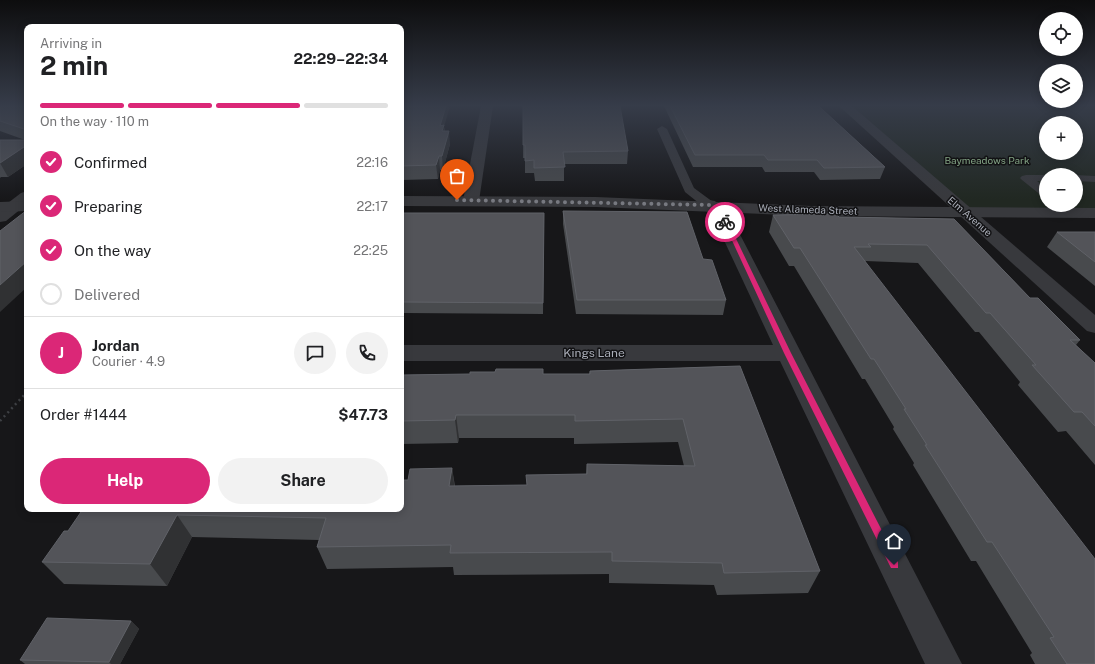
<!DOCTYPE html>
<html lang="en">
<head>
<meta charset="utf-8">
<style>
  :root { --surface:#fff; --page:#f2f2f2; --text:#202124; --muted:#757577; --line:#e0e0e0; --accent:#db2777 }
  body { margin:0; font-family:"Public Sans",sans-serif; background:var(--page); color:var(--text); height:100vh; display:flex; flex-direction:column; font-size:15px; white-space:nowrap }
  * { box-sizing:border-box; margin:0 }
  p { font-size:13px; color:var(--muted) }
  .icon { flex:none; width:22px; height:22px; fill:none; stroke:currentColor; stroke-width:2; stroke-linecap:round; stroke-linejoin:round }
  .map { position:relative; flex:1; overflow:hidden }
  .sheet { position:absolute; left:24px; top:24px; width:380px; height:488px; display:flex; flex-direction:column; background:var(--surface); border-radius:8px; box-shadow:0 2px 10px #0003 }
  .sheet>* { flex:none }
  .fabs { position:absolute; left:1039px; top:12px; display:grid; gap:8px }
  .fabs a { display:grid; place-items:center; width:44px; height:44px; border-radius:50%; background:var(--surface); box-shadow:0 2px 10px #0003; font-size:20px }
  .pin { position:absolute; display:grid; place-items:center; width:34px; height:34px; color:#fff; margin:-41px -17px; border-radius:50% 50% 50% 0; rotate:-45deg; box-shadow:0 0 4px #0007 }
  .pin .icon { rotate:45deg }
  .courier { position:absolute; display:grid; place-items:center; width:40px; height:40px; margin:-20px; border:3px solid #db2777; border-radius:50%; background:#fff; color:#222; box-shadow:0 1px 5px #0007 }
  .overview em { font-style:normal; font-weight:700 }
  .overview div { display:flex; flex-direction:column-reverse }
  .overview { display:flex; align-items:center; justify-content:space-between; height:68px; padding:0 16px }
  h1 { font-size:26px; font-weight:700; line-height:30px }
  .bar { display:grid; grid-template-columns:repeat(4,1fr); gap:6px 4px; align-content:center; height:48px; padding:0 16px }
  .bar i { height:5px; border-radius:3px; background:var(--line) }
  .bar .on { background:var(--accent) }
  .bar p { grid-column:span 4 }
  .line { display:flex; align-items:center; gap:10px; padding:0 16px; border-top:1px solid var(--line) }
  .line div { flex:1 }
  .round { display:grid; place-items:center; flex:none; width:42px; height:42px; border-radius:21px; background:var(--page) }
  ol { padding:0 16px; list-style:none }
  li { display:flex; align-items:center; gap:12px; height:44px }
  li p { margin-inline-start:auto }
  li .icon { padding:4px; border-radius:50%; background:var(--accent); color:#fff; stroke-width:4 }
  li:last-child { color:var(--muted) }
  li i { width:22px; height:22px; border:2px solid var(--line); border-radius:50% }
  .button { display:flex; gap:8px; margin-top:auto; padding:8px 16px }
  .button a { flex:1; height:46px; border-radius:24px; background:var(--accent); color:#fff; font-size:16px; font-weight:700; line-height:46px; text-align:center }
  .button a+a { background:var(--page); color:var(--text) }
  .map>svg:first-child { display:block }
  .green { fill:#212822; fill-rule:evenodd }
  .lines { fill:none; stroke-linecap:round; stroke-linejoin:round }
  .path { stroke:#3e4044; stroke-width:2.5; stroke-dasharray:2 3.5; stroke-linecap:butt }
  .service { fill:#38393d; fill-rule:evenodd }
  .minor { fill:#38393d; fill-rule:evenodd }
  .tertiary { fill:#38393d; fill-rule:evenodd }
  .wall { fill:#484a4d }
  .shaded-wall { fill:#303133 }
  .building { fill:#535459; stroke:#606268 }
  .route { fill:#db2777 }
  .done { stroke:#777980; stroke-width:4; stroke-dasharray:0 7.2 }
  .labels { text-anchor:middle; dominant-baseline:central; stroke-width:3; stroke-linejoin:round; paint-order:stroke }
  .far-park-label { font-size:10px; fill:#82a284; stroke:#121214 }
  .far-street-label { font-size:10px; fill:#aaaeb8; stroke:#121214 }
  .street-label { font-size:12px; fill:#aaaeb8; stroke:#121214 }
</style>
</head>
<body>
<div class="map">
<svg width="1095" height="664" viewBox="0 0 1095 664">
  <rect width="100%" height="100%" fill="#171719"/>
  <!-- green -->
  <path class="green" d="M845,106H1095V213H967ZM1046,123H1076V153H1046ZM1046,175H1076V205H1046Z"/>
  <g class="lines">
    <!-- path -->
    <path class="path" d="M0,421L27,392"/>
    <!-- service -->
    <g class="service">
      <path d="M662,126L667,129L694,188L713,202L715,205L713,208H705L685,192L657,129Z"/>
      <path d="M1026,175H1047L1046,181H1037L1046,188V198L1042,196L1022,180L1020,178L1022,176Z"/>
      <path d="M1075,175H1076L1095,176V182L1076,181Z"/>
      <path d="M1054,205H1067L1076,213L1070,217L1066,216Z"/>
    </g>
    <!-- minor -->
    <g class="minor">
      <path d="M481,106H493L479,201L477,204L471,206L465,204L463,201Z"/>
      <path d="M839,106H852L1095,315V333L1087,331Z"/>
      <path d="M27,191V204L6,221L0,222V209L21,193Z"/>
      <path d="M709,200L715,201L732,219L962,664H925L780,361H401V345H773L715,221L701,205L703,201Z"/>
    </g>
    <!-- tertiary -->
    <g class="tertiary">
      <path d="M401,196L596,197L812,206L1095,208V218L812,216L596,207L401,206Z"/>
      <path d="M27,201V211L0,212V202Z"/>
    </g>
  </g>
  <!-- wall -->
  <g class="wall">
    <path d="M0,106H27V164L8,177H1L0,178V140H25L0,131Z"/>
    <path d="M401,106L444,127L445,131L450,144L443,170H440L438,179L401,180Z"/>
    <path d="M664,106H819L823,110L885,167L880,179L820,180L814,172H765L762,167H693Z"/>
    <path d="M523,145L628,151L627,164H564V181H535L534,173H525V158H523Z"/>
    <path d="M563,211L703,259L726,300L723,315L576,314L563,224Z"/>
    <path d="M401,213H544L543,314L404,313L403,310H401Z"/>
    <path d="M773,215L839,217L954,219L1030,298L1080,340L1076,345L1095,363V465L1066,431L1058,432L1018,385L1020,382L979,332H975L918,263L865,261L1095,664H1035L1030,655L1032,653L976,561H971L913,465L914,463L893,429L894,427L865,379H862L794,266H789L769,232Z"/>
    <path d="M1057,232H1095V286L1047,247Z"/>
    <path d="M740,366L820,571L808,593L717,595L714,585L609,583V574L454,575L453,567L327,569L317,547L319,540L192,537L167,586L64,584L42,562L68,531L408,480L452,468L455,486L527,485L586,474L587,464L684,466L678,442L574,444V438H459L458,443L401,444V375L589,374L590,371Z"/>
    <path d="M131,621L139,629L120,664H25L20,660Z"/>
  </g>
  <!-- shaded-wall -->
  <g class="shaded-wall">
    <path d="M446,106H450L444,127L446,138L440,126Z"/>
    <path d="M449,131L450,144L443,170L442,156Z"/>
    <path d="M27,145V164L8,177L0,163Z"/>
    <path d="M439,156L440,170L438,179L436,165Z"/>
    <path d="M27,261V287L0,312V285Z"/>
    <path d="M456,415L459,438L458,443L455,420Z"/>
    <path d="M452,468L455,491L449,486Z"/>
    <path d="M177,515L192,537L167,586L150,564Z"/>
    <path d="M131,621L139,629L120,664H111L109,662Z"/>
  </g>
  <!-- building -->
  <g class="building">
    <path d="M0,106H27V130L0,121Z"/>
    <path d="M401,106H446L440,126L444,125L442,131H449L442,156H439L436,165L401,166Z"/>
    <path d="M523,106H620L628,151L563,152L565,167L534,168V160L525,161V145H523Z"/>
    <path d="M670,106H819L823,110L885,167L824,168L817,160H768L764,155H695Z"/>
    <path d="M0,140H27V145L0,163Z"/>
    <path d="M27,210V261L0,285V231Z"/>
    <path d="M563,211L687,212L703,259L712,260L726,300H577Z"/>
    <path d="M401,213H544L543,303L402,302L403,299H401Z"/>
    <path d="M836,214L839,217L954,219L1030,298H1038L1080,340H1070L1095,363V426L1082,412H1074L1032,365H1036L990,313H986L927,245L868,244L871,247H854L1095,559V664H1067L1050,638L1054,637L992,542H987L925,445H927L904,409H906L874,359H871L800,248H794L773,215Z"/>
    <path d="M1057,232H1095V262Z"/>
    <path d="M740,366L820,571L724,573L722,563L612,561V552L450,553L451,545L317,547L326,518L177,515L150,564L42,562L64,531H68L83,509H401V480H408L410,469L452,468L449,486L527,485L526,475L587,474V464L695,466L683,419L575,421V415H456L455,420L401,421V375L470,374V372H495L496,369H543V374H590V371Z"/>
    <path d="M47,618L131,621L109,662L20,660Z"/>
  </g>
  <!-- sky -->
  <linearGradient id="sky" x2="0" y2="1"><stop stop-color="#0d0d0e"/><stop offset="0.53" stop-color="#363c49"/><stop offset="1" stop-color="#363c49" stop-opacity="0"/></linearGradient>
  <rect width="1095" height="199" fill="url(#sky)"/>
  <!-- route -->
  <path class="route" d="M723,221L728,222L791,353L898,562V568H891L784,353Z"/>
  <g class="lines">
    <!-- done -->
    <path class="done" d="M457,200L709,205L725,222"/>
  </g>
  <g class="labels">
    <!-- far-park labels -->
    <g class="far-park-label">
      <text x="987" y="160">Baymeadows Park</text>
    </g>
    <!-- far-street labels -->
    <g class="far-street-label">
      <text transform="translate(808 209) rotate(2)">West Alameda Street</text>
      <text transform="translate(970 216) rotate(41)">Elm Avenue</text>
    </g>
    <!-- street labels -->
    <g class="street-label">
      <text x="594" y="353">Kings Lane</text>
    </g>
  </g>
</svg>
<div class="fabs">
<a><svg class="icon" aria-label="locate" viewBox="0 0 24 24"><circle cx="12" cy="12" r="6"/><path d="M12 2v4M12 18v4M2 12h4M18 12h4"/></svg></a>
<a><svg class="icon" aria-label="layers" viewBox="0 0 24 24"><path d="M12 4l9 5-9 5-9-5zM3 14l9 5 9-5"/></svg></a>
<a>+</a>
<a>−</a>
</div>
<div class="pin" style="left:457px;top:200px;background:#ea580c"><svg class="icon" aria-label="bag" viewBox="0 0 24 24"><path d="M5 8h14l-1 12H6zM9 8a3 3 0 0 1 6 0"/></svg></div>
<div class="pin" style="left:894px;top:565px;background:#1f2937"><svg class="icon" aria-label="home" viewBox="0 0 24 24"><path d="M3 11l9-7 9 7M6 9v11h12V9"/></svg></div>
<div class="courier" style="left:725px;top:222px"><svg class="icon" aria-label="bike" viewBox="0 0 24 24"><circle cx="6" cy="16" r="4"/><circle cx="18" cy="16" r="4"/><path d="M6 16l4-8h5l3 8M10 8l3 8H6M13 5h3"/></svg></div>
<section class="sheet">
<div class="overview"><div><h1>2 min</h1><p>Arriving in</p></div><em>22:29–22:34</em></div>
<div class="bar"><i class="on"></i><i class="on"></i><i class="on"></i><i></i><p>On the way · 110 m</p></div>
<ol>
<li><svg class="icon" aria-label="check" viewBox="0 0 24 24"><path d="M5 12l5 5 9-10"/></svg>Confirmed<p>22:16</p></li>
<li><svg class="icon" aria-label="check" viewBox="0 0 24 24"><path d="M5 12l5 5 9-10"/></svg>Preparing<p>22:17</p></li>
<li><svg class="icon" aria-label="check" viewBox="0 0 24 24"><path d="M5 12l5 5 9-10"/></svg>On the way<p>22:25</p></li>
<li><i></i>Delivered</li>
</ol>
<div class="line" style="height:72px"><b class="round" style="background:var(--accent);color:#fff">J</b><div><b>Jordan</b><p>Courier · 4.9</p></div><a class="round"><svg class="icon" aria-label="chat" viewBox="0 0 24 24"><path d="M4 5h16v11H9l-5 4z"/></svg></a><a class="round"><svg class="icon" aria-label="phone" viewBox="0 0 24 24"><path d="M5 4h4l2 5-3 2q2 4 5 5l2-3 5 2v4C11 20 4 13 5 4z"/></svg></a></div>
<div class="line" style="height:52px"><div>Order #1444</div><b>$47.73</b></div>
<div class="button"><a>Help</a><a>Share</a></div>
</section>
</div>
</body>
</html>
